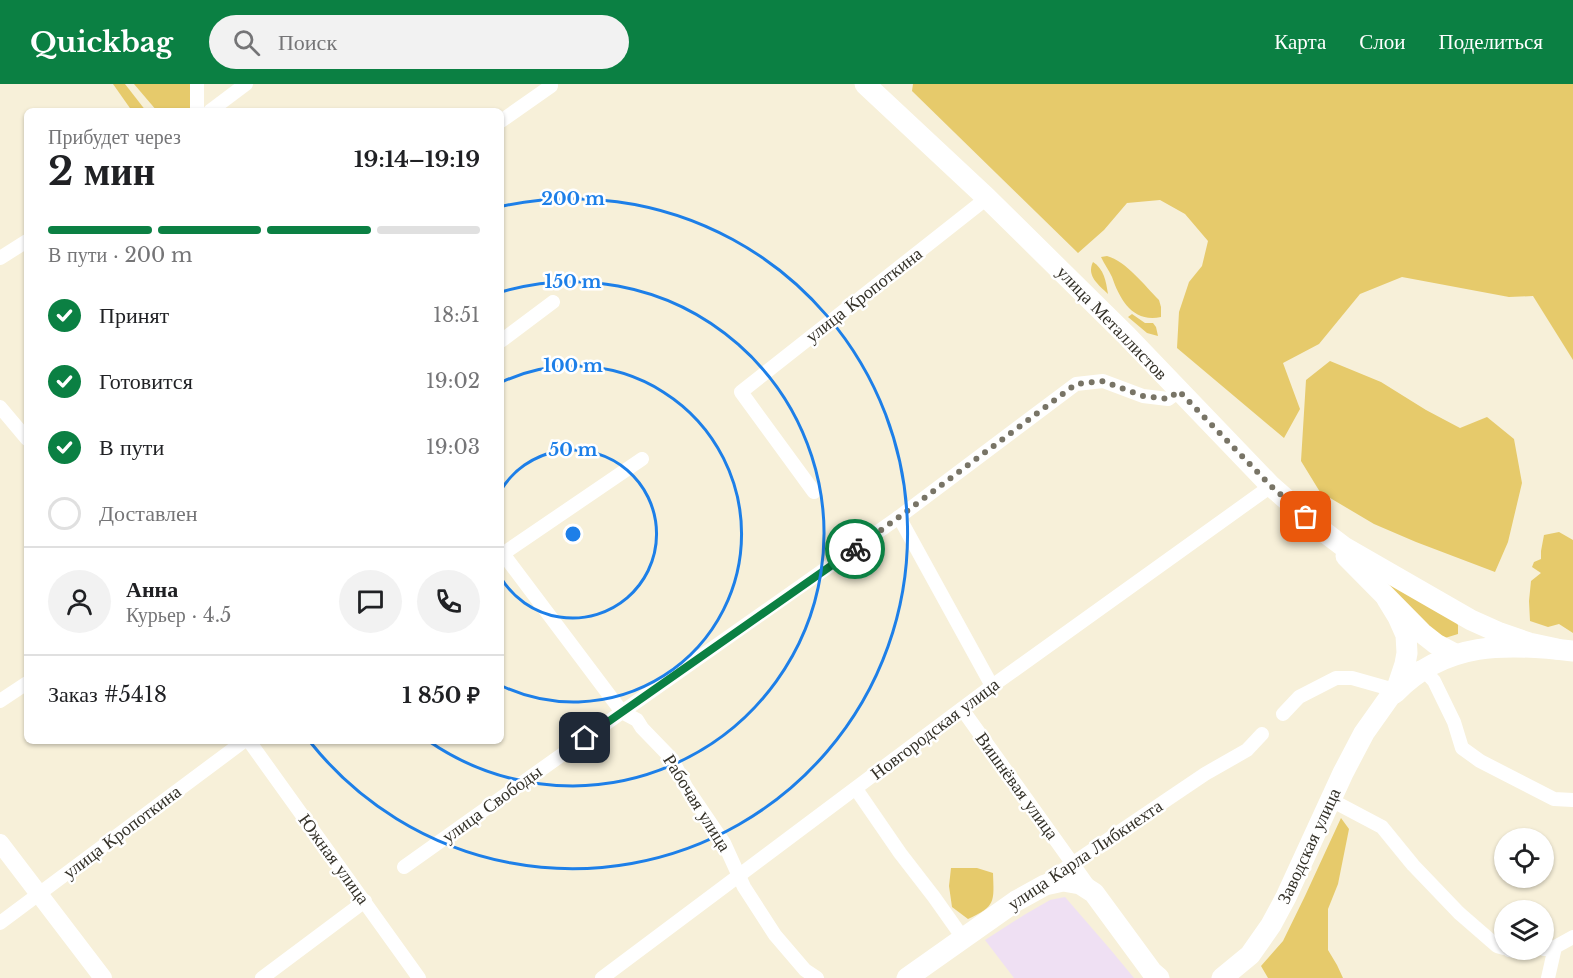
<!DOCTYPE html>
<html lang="ru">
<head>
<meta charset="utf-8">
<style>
  :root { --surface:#fff; --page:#f2f2f2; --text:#202124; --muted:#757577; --line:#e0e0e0; --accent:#0b8043 }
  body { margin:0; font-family:"Libre Baskerville",serif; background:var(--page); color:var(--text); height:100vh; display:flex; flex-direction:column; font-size:22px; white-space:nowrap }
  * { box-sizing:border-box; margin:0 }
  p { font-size:20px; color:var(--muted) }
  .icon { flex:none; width:33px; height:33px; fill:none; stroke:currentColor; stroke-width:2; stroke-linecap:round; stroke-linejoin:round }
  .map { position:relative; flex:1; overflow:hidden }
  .drawer { position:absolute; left:24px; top:24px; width:480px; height:636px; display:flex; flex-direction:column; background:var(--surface); border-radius:9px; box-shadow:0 2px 4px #0004 }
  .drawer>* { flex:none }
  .controls { position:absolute; left:1494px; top:744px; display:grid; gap:12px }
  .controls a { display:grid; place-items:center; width:60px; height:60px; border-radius:50%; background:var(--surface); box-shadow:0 2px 4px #0004; font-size:30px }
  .pin { position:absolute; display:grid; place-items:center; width:51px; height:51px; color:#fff; margin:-26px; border-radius:12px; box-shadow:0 3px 9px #0006 }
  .courier { position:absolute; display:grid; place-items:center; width:60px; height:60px; margin:-30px; border:4px solid #0b8043; border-radius:50%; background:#fff; color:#222; box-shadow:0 2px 8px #0007 }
  .overview em { font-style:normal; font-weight:800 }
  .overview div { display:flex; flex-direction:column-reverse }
  .overview { display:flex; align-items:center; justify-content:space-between; height:102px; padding:0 24px }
  h1 { font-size:39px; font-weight:800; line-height:45px }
  .bar { display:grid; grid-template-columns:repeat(4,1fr); gap:9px 6px; align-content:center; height:72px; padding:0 24px }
  .bar i { height:8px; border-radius:4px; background:var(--line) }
  .bar .active { background:var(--accent) }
  .bar p { grid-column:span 4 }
  .line { display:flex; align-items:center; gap:15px; padding:0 24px; border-top:2px solid var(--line) }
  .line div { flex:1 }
  .round { display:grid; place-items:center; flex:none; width:63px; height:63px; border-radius:32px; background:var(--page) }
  ol { padding:0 24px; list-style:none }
  li { display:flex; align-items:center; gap:18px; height:66px }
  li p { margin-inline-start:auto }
  li .icon { padding:6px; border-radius:50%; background:var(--accent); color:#fff; stroke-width:4 }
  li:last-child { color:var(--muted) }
  li i { width:33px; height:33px; border:3px solid var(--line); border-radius:50% }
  header { display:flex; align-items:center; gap:36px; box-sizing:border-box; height:84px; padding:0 30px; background:var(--accent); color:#fff }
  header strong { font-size:28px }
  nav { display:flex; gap:33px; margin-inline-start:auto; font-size:21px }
  .search { width:420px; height:54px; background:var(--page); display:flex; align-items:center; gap:15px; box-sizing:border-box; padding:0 21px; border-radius:33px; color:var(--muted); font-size:22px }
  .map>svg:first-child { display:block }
  .education { fill:#efe0f3 }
  .green { fill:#e6ca6b }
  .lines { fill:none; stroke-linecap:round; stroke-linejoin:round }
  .street { stroke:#fff; stroke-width:14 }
  .secondary { stroke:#fff; stroke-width:18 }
  .primary { stroke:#fff; stroke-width:21 }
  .done { stroke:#787466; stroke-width:6; stroke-dasharray:0 10.8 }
  .route { stroke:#0b8043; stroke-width:8 }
  .ring { fill:none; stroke:#1d7fe8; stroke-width:3 }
  .labels { text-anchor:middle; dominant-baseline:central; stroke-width:5; stroke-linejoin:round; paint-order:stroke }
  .street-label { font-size:18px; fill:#343128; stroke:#fff }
  .centre { fill:#1d7fe8; stroke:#fff; stroke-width:3 }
  .ring-label { font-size:18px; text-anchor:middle; font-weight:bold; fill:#1d7fe8; stroke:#fff; stroke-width:5; stroke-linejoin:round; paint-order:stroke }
</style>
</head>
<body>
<header>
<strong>Quickbag</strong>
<div class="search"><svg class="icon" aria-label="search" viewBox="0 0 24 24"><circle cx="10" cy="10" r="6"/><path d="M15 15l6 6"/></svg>Поиск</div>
<nav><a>Карта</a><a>Слои</a><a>Поделиться</a></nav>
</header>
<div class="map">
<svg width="1573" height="894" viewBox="0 0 1573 894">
  <rect width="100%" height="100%" fill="#f7f0d9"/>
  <!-- education -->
  <path class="education" d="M1065,813L1110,865L1134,894H1014L985,856L1024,831L1050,816Z"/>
  <!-- green -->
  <g class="green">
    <path d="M113,0H125L146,27H132Z"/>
    <path d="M134,0H190L192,2L193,27H157Z"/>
    <path d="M913,0H1573V276L1533,212L1509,213L1402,193L1360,210L1319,260L1283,279L1300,325L1284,354L1177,264L1179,228L1189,198L1202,182L1208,157L1185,130L1160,116L1127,119L1104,146L1078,169L912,7Z"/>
    <path d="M1107,172C1126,177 1145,202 1159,216L1161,223V233C1133,239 1120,216 1112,193C1109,186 1104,180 1101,173Z"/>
    <path d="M1093,178C1104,185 1106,197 1108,210C1099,201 1086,192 1093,178Z"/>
    <path d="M1132,230L1145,239H1153L1156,243L1158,252L1147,249L1128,233Z"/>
    <path d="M1330,277L1381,298L1426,326L1460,344L1487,333L1514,355L1522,399L1508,458L1495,488L1416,458L1374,440L1320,408L1301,377L1306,296Z"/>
    <path d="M1559,448L1573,456V549L1559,540L1548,543L1530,537L1529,517L1531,497L1541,489L1532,483L1534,478L1541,475V467L1544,451Z"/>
    <path d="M1376,489L1454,535L1458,541V550L1445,554L1429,543Z"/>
    <path d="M1341,734L1349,745L1338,800L1328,825V866L1337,881L1343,894H1268L1261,882L1283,857L1305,812Z"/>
    <path d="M951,784H977L993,789C994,818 996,822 968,835L952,823L949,802Z"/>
  </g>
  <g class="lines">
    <!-- street -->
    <g class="street">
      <path d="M197,27V0"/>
      <path d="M210,27L246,0"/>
      <path d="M501,37L551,2"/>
      <path d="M0,174L27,157"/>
      <path d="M501,257L553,218"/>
      <path d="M0,323L27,355"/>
      <path d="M814,408L741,308L987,114"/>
      <path d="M899,433L992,602"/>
      <path d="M501,467L622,628L637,636L642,644L672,675L686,703L724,759L744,803L775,851L805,886L817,894"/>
      <path d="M501,471L642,375"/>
      <path d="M1419,584L1423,585L1434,597L1454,638L1462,664L1480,677L1554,715L1573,716"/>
      <path d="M0,617L27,599"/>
      <path d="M962,625L1090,804"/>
      <path d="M1283,630L1299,613L1336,594H1352L1398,607"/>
      <path d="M249,657L419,894"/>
      <path d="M856,705L900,769L934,813L963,854"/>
      <path d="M1331,716L1382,743L1413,781L1459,829L1497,862L1504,864"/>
      <path d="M404,783L622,628L899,433L1076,300L1103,297L1143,312L1168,315L1179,307"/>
      <path d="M1048,796L1205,690L1247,666L1262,650"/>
      <path d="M0,839L244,657"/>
      <path d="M1555,863L1573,853"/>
      <path d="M1544,865L1555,863L1548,894"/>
      <path d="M1509,866L1515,867L1534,866"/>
      <path d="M262,894L365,817"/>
      <path d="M602,894L992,602L1271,402"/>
    </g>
    <!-- secondary -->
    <path class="secondary" d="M0,759L103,894"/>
    <!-- primary -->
    <g class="primary">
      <path d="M865,0L987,114L1127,252L1271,402L1319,444L1344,463L1471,536L1500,549L1529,559L1557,565"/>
      <path d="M1346,472L1422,549L1436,560L1455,570"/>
      <path d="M1395,609C1445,557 1507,559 1573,567"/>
      <path d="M907,894L1016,817L1045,801L1063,797L1080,800L1094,809L1152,888L1159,894"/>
      <path d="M1222,894L1250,871L1271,841L1286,813L1343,689L1364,649L1398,601L1405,580L1407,569L1406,551L1398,533L1387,515"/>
    </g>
  </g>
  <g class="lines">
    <!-- done -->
    <path class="done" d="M855,465L899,433L1076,300L1102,297L1143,312L1168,315L1179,307L1271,402L1306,433"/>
    <!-- route -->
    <path class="route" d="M585,654L855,465"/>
  </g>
  <!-- distance rings -->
  <g class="ring">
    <path d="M501 406A84 84 0 1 1 501 494"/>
    <path d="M502 298A168 168 0 1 1 502 602"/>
    <path d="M501 208A252 252 0 1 1 430 658"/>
    <path d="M503 122A335 335 0 1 1 311 659"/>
  </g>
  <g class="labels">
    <!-- street labels -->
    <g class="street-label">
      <text transform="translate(864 211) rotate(-38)">улица Кропоткина</text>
      <text transform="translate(1112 239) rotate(46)">улица Металлистов</text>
      <text transform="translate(935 645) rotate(-37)">Новгородская улица</text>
      <text transform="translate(1017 702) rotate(54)">Вишнёвая улица</text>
      <text transform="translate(697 719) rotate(58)">Рабочая улица</text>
      <text transform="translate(492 720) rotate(-36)">улица Свободы</text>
      <text transform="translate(122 748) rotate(-37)">улица Кропоткина</text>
      <text transform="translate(1309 762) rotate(-65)">Заводская улица</text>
      <text transform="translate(1085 771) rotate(-34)">улица Карла Либкнехта</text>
      <text transform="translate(334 775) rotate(54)">Южная улица</text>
    </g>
  </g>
  <circle cx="573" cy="450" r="9" class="centre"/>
  <g class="ring-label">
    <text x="573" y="121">200 m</text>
    <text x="573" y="204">150 m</text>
    <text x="573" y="288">100 m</text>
    <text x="573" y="372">50 m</text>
  </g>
</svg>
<div class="controls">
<a><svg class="icon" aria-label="locate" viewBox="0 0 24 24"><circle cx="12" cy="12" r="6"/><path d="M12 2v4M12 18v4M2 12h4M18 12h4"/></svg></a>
<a><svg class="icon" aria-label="layers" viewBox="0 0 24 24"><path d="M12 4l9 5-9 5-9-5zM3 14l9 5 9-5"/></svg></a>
</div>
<div class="pin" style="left:1306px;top:433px;background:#ea580c"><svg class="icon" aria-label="bag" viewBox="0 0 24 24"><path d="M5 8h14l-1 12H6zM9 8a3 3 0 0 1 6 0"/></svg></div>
<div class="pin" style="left:585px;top:654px;background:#1f2937"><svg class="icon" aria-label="home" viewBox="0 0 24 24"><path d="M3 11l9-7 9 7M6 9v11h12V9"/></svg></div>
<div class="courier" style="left:855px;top:465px"><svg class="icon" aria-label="bike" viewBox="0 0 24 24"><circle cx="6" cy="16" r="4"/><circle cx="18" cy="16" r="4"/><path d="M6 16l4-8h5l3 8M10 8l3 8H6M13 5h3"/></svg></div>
<section class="drawer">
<div class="overview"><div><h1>2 мин</h1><p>Прибудет через</p></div><em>19:14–19:19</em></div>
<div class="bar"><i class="active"></i><i class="active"></i><i class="active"></i><i></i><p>В пути · 200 m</p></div>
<ol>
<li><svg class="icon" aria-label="check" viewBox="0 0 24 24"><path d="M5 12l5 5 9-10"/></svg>Принят<p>18:51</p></li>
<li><svg class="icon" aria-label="check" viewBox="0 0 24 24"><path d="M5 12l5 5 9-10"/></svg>Готовится<p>19:02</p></li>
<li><svg class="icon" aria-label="check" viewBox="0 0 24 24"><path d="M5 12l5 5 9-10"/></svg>В пути<p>19:03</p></li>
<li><i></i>Доставлен</li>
</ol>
<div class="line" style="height:108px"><a class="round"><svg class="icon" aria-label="person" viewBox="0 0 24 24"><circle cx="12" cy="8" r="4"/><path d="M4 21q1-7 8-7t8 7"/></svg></a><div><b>Анна</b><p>Курьер · 4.5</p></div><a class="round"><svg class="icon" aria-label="chat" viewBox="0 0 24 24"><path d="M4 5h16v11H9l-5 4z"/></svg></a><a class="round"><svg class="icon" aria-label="phone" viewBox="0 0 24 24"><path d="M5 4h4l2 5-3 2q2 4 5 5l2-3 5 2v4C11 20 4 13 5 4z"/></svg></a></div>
<div class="line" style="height:78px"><div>Заказ #5418</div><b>1 850 ₽</b></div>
</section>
</div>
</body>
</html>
